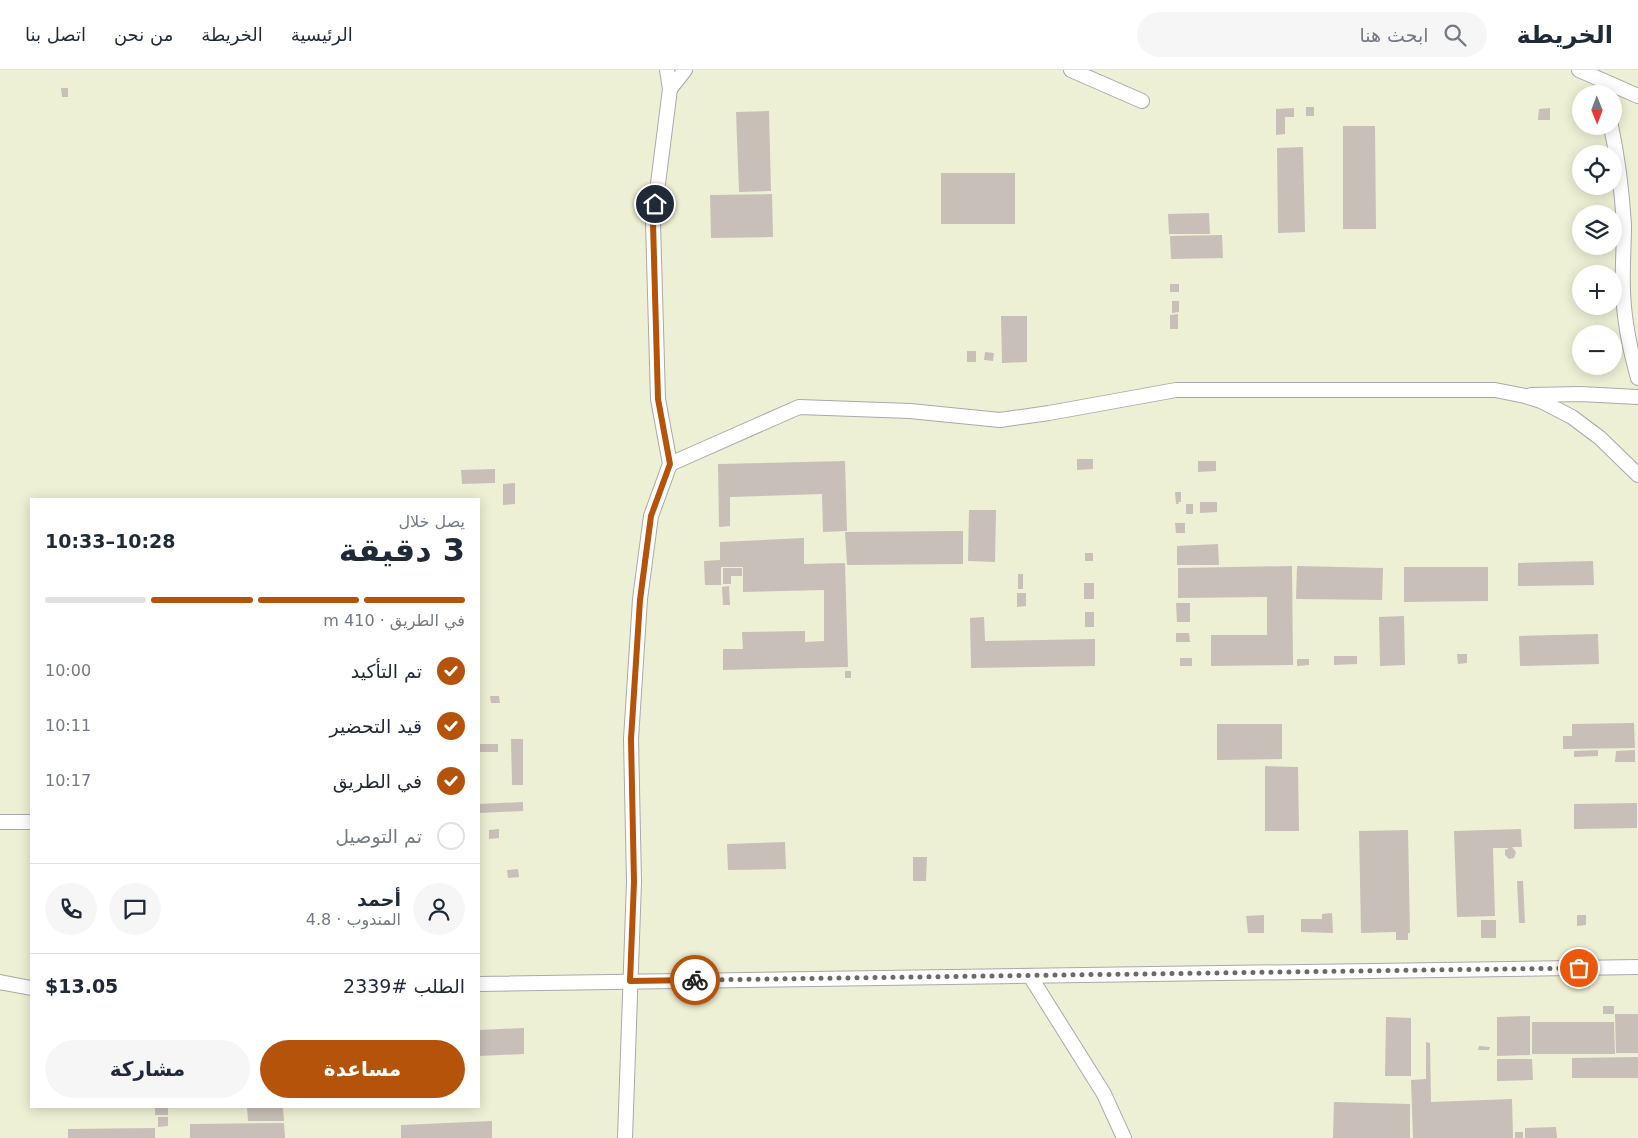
<!DOCTYPE html>
<html lang="ar">
<head>
<meta charset="utf-8">
<style>
  :root { --surface:#fff; --page:#f6f6f7; --text:#1f2937; --muted:#747a83; --line:#e0e1e3; --accent:#b45309 }
  body { margin:0; font-family:"DejaVu Sans","Noto Sans Arabic",sans-serif; background:var(--page); color:var(--text); direction:rtl; height:100vh; display:flex; flex-direction:column; font-size:19px; white-space:nowrap }
  * { box-sizing:border-box; margin:0 }
  p { font-size:16px; color:var(--muted) }
  .icon { flex:none; width:28px; height:28px; fill:none; stroke:currentColor; stroke-width:2; stroke-linecap:round; stroke-linejoin:round }
  .map { position:relative; flex:1; overflow:hidden; direction:ltr }
  .sheet { position:absolute; left:30px; top:428px; width:450px; height:610px; display:flex; flex-direction:column; background:var(--surface); border-radius:0px; box-shadow:0 2px 12px #0003; direction:rtl }
  .sheet>* { flex:none }
  .needle { width:32px; rotate:179deg }
  .buttons { position:absolute; left:1572px; top:15px; display:grid; gap:10px }
  .buttons a { display:grid; place-items:center; width:50px; height:50px; border-radius:50%; background:var(--surface); box-shadow:0 2px 12px #0003; font-size:25px }
  .pin { position:absolute; display:grid; place-items:center; width:42px; height:42px; color:#fff; margin:-21px; border:2px solid #fff; border-radius:50%; box-shadow:0 1px 5px #0007 }
  .courier { position:absolute; display:grid; place-items:center; width:50px; height:50px; margin:-25px; border:4px solid #b45309; border-radius:50%; background:#fff; color:#222; box-shadow:0 1px 6px #0007 }
  .summary em { font-style:normal; font-weight:800 }
  .summary div { display:flex; flex-direction:column-reverse }
  .summary { display:flex; align-items:center; justify-content:space-between; height:85px; padding:0 15px }
  h1 { font-size:32px; font-weight:800; line-height:38px }
  .bar { display:grid; grid-template-columns:repeat(4,1fr); gap:8px 5px; align-content:center; height:60px; padding:0 15px }
  .bar i { height:6px; border-radius:4px; background:var(--line) }
  .bar .on { background:var(--accent) }
  .bar p { grid-column:span 4 }
  .line { display:flex; align-items:center; gap:12px; padding:0 15px; border-top:1px solid var(--line) }
  .line div { flex:1 }
  .round { display:grid; place-items:center; flex:none; width:52px; height:52px; border-radius:26px; background:var(--page) }
  ol { padding:0 15px; list-style:none }
  li { display:flex; align-items:center; gap:15px; height:55px }
  li p { margin-inline-start:auto }
  li .icon { padding:5px; border-radius:50%; background:var(--accent); color:#fff; stroke-width:4 }
  li:last-child { color:var(--muted) }
  li i { width:28px; height:28px; border:2px solid var(--line); border-radius:50% }
  .cta { display:flex; gap:10px; margin-top:auto; padding:10px 15px }
  .cta a { flex:1; height:58px; border-radius:30px; background:var(--accent); color:#fff; font-size:20px; font-weight:800; line-height:58px; text-align:center }
  .cta a+a { background:var(--page); color:var(--text) }
  header { display:flex; align-items:center; gap:30px; box-sizing:border-box; height:70px; padding:0 25px; background:var(--surface); border-bottom:1px solid var(--line) }
  header strong { font-size:24px }
  nav { display:flex; gap:28px; margin-inline-start:auto; font-size:18px }
  .search { width:350px; height:45px; background:var(--page); display:flex; align-items:center; gap:12px; box-sizing:border-box; padding:0 18px; border-radius:28px; color:var(--muted); font-size:19px }
  .map>svg:first-child { display:block }
  .farmland { fill:#eef0d5; fill-rule:evenodd }
  .building { fill:#c7bfb8 }
  .lines { fill:none; stroke-linecap:round; stroke-linejoin:round }
  .minor-casing { stroke:#a9a9a9; stroke-width:16 }
  .minor { stroke:#fff; stroke-width:14 }
  .done { stroke:#6b6a68; stroke-width:5; stroke-dasharray:0 9 }
  .route { stroke:#b45309; stroke-width:6 }
</style>
</head>
<body>
<header>
<strong>الخريطة</strong>
<div class="search"><svg class="icon" aria-label="search" viewBox="0 0 24 24"><circle cx="10" cy="10" r="6"/><path d="M15 15l6 6"/></svg>ابحث هنا</div>
<nav><a>الرئيسية</a><a>الخريطة</a><a>من نحن</a><a>اتصل بنا</a></nav>
</header>
<div class="map">
<svg width="1638" height="1068" viewBox="0 0 1638 1068">
  <rect width="100%" height="100%" fill="#f2efe9"/>
  <!-- farmland -->
  <path class="farmland" d="M0,0H1638V1068H0ZM1581,24H1614V56H1581ZM1581,84H1614V116H1581ZM1581,144H1614V176H1581ZM1581,204H1614V236H1581ZM1581,264H1614V296H1581ZM31,429H479V1036H31Z"/>
  <!-- building -->
  <g class="building">
    <path d="M61,18H68V27H62Z"/>
    <rect x="1306" y="37" width="8" height="9"/>
    <path d="M1294,38V47H1285V64L1276,65V39Z"/>
    <path d="M1550,38V50H1538L1539,39Z"/>
    <path d="M769,41L771,121L739,122L736,42Z"/>
    <path d="M1343,56H1375L1376,159H1343Z"/>
    <path d="M1303,77L1305,162L1278,163L1277,78Z"/>
    <rect x="941" y="103" width="74" height="51"/>
    <path d="M772,124L773,167L711,168L710,125Z"/>
    <path d="M1209,143L1210,164H1169L1168,144Z"/>
    <path d="M1222,165L1223,188L1171,189L1170,166Z"/>
    <rect x="1170" y="214" width="9" height="8"/>
    <path d="M1172,231H1179V242L1172,243Z"/>
    <path d="M1178,244V259H1170V245Z"/>
    <path d="M1001,246H1027V292L1002,293Z"/>
    <rect x="967" y="281" width="9" height="11"/>
    <path d="M985,282L994,283L993,291L984,290Z"/>
    <path d="M1077,389H1093V399L1077,400Z"/>
    <path d="M845,391L847,461L823,462L822,424L730,427V456L719,457L718,394Z"/>
    <path d="M1198,391H1216V401L1198,402Z"/>
    <path d="M495,399V413L462,414L461,400Z"/>
    <path d="M515,413V434L503,435V414Z"/>
    <path d="M1175,422H1181V432H1178L1179,434H1176Z"/>
    <path d="M1200,432H1217V442L1200,443Z"/>
    <rect x="1186" y="434" width="7" height="10"/>
    <path d="M969,440H996L995,492L968,491Z"/>
    <path d="M1175,453H1185V463H1176Z"/>
    <path d="M963,461V494L847,495L845,462Z"/>
    <path d="M804,468V494L845,493L848,597L723,600V579H743L742,562L805,561V572L824,571V520L743,522V497H721V515H705L704,491L720,490V472Z"/>
    <path d="M1218,474L1219,495H1177V476Z"/>
    <rect x="1085" y="483" width="8" height="8"/>
    <path d="M1593,491L1594,515L1518,516V493Z"/>
    <path d="M1292,496L1293,595L1211,596V565H1267V527L1178,528V498Z"/>
    <path d="M1297,496L1383,498L1382,530L1296,529Z"/>
    <path d="M1404,497H1488V531L1404,532Z"/>
    <path d="M723,498H742V506H731V514H723Z"/>
    <rect x="1018" y="504" width="5" height="15"/>
    <rect x="1084" y="513" width="10" height="16"/>
    <path d="M729,516L730,535H723L722,517Z"/>
    <path d="M1017,523H1026V536L1017,537Z"/>
    <path d="M1176,533H1190V552H1177Z"/>
    <rect x="1085" y="542" width="9" height="15"/>
    <path d="M1404,546L1405,595L1380,596L1379,547Z"/>
    <path d="M984,547L985,571L1095,569V596L971,598L970,548Z"/>
    <path d="M1176,563H1189L1190,572H1176Z"/>
    <path d="M1598,564L1599,594L1520,596L1519,566Z"/>
    <path d="M1457,584H1467V593L1458,594Z"/>
    <path d="M1334,586H1357V594L1334,595Z"/>
    <rect x="1180" y="588" width="12" height="8"/>
    <path d="M1297,589H1309V595L1297,596Z"/>
    <rect x="845" y="601" width="6" height="7"/>
    <path d="M490,626H499L500,633H491Z"/>
    <path d="M1634,653L1635,678L1563,679V666H1572V654Z"/>
    <path d="M1217,654H1282V689L1217,690Z"/>
    <path d="M511,669H523V715H512Z"/>
    <rect x="479" y="674" width="19" height="8"/>
    <path d="M1598,680V686L1574,687V681Z"/>
    <path d="M1635,680V692H1615L1616,681Z"/>
    <path d="M1265,696L1298,697L1299,761H1265Z"/>
    <path d="M523,732V741L479,743V734Z"/>
    <path d="M1637,733V758L1574,759V734Z"/>
    <path d="M499,759V768L489,769V760Z"/>
    <path d="M1521,759L1522,777H1512L1516,782L1514,788L1509,789L1505,785V780L1509,778H1493L1495,846L1457,847L1454,761Z"/>
    <path d="M1408,760L1410,863H1408V870H1396V862L1361,863L1359,761Z"/>
    <path d="M785,772L786,799L728,800L727,774Z"/>
    <path d="M913,787H927L926,811H913Z"/>
    <path d="M518,799L519,807L508,808L507,800Z"/>
    <path d="M1517,811H1523L1525,853H1519Z"/>
    <path d="M1332,843L1333,863L1301,862V849H1322V844Z"/>
    <path d="M1264,845V863H1248L1246,846Z"/>
    <path d="M1577,845H1586V855L1577,856Z"/>
    <rect x="1481" y="850" width="15" height="18"/>
    <rect x="1603" y="936" width="11" height="8"/>
    <path d="M1615,944H1638V983H1616Z"/>
    <path d="M1530,946V985L1497,986V947Z"/>
    <path d="M1386,947L1411,948V1006H1385Z"/>
    <path d="M1532,952H1614L1615,984H1532Z"/>
    <path d="M524,958V984L479,986V960Z"/>
    <path d="M1426,972L1430,973L1431,1032L1512,1029L1513,1068H1413L1411,1010L1426,1009Z"/>
    <path d="M1479,976L1490,977L1489,980H1478Z"/>
    <path d="M1638,987V1008H1572V988Z"/>
    <path d="M1497,989H1532L1533,1010L1497,1011Z"/>
    <path d="M1334,1032L1410,1034V1068H1333Z"/>
    <rect x="155" y="1036" width="13" height="9"/>
    <path d="M247,1036H283L284,1051H248Z"/>
    <path d="M158,1047H168V1056L158,1057Z"/>
    <path d="M492,1051V1068H401V1055Z"/>
    <path d="M284,1053L285,1068H190V1054Z"/>
    <path d="M1556,1057L1557,1068H1525V1058Z"/>
    <path d="M155,1058V1068H68V1059Z"/>
    <rect x="1515" y="1062" width="8" height="6"/>
  </g>
  <g class="lines">
    <!-- minor casing -->
    <g class="minor-casing">
      <g id="minor">
        <path d="M1071,0L1142,31"/>
        <path d="M1579,0L1638,26"/>
        <path d="M670,19L685,0"/>
        <path d="M1611,56C1618,89 1622,122 1624,155C1624,177 1622,199 1623,221C1624,250 1630,280 1638,308"/>
        <path d="M1531,325L1580,324L1638,327"/>
        <path d="M670,394L799,337L910,341L1000,350L1049,343L1176,320H1495L1525,326L1541,331L1572,347L1600,368L1638,405"/>
        <path d="M0,752H31"/>
        <path d="M1030,906L1104,1024L1124,1068"/>
        <path d="M0,912L31,918"/>
        <path d="M479,914L1638,897"/>
        <path d="M625,1068L634,812L631,669L640,529L651,446L670,394L658,329L653,153L670,19L667,0"/>
      </g>
    </g>
    <!-- minor -->
    <use href="#minor" class="minor"/>
  </g>
  <g class="lines">
    <!-- done -->
    <path class="done" d="M695,910L1579,898"/>
    <!-- route -->
    <path class="route" d="M655,134L653,153L658,329L670,394L651,446L640,530L631,669L634,812L630,911L695,910"/>
  </g>
</svg>
<div class="buttons">
<a><svg class="needle" viewBox="-14 -14 28 28"><path d="M0-13l5 13h-10z" fill="#e53935"/><path d="M0 13l5-13h-10z" fill="#747a83"/></svg></a>
<a><svg class="icon" aria-label="locate" viewBox="0 0 24 24"><circle cx="12" cy="12" r="6"/><path d="M12 2v4M12 18v4M2 12h4M18 12h4"/></svg></a>
<a><svg class="icon" aria-label="layers" viewBox="0 0 24 24"><path d="M12 4l9 5-9 5-9-5zM3 14l9 5 9-5"/></svg></a>
<a>+</a>
<a>−</a>
</div>
<div class="pin" style="left:1579px;top:898px;background:#ea580c"><svg class="icon" aria-label="bag" viewBox="0 0 24 24"><path d="M5 8h14l-1 12H6zM9 8a3 3 0 0 1 6 0"/></svg></div>
<div class="pin" style="left:655px;top:134px;background:#1f2937"><svg class="icon" aria-label="home" viewBox="0 0 24 24"><path d="M3 11l9-7 9 7M6 9v11h12V9"/></svg></div>
<div class="courier" style="left:695px;top:910px"><svg class="icon" aria-label="bike" viewBox="0 0 24 24"><circle cx="6" cy="16" r="4"/><circle cx="18" cy="16" r="4"/><path d="M6 16l4-8h5l3 8M10 8l3 8H6M13 5h3"/></svg></div>
<section class="sheet">
<div class="summary"><div><h1>3 دقيقة</h1><p>يصل خلال</p></div><em>10:28–10:33</em></div>
<div class="bar"><i class="on"></i><i class="on"></i><i class="on"></i><i></i><p>في الطريق · 410 m</p></div>
<ol>
<li><svg class="icon" aria-label="check" viewBox="0 0 24 24"><path d="M5 12l5 5 9-10"/></svg>تم التأكيد<p>10:00</p></li>
<li><svg class="icon" aria-label="check" viewBox="0 0 24 24"><path d="M5 12l5 5 9-10"/></svg>قيد التحضير<p>10:11</p></li>
<li><svg class="icon" aria-label="check" viewBox="0 0 24 24"><path d="M5 12l5 5 9-10"/></svg>في الطريق<p>10:17</p></li>
<li><i></i>تم التوصيل</li>
</ol>
<div class="line" style="height:90px"><a class="round"><svg class="icon" aria-label="person" viewBox="0 0 24 24"><circle cx="12" cy="8" r="4"/><path d="M4 21q1-7 8-7t8 7"/></svg></a><div><b>أحمد</b><p>المندوب · 4.8</p></div><a class="round"><svg class="icon" aria-label="chat" viewBox="0 0 24 24"><path d="M4 5h16v11H9l-5 4z"/></svg></a><a class="round"><svg class="icon" aria-label="phone" viewBox="0 0 24 24"><path d="M5 4h4l2 5-3 2q2 4 5 5l2-3 5 2v4C11 20 4 13 5 4z"/></svg></a></div>
<div class="line" style="height:65px"><div>الطلب #2339</div><b>$13.05</b></div>
<div class="cta"><a>مساعدة</a><a>مشاركة</a></div>
</section>
</div>
</body>
</html>
